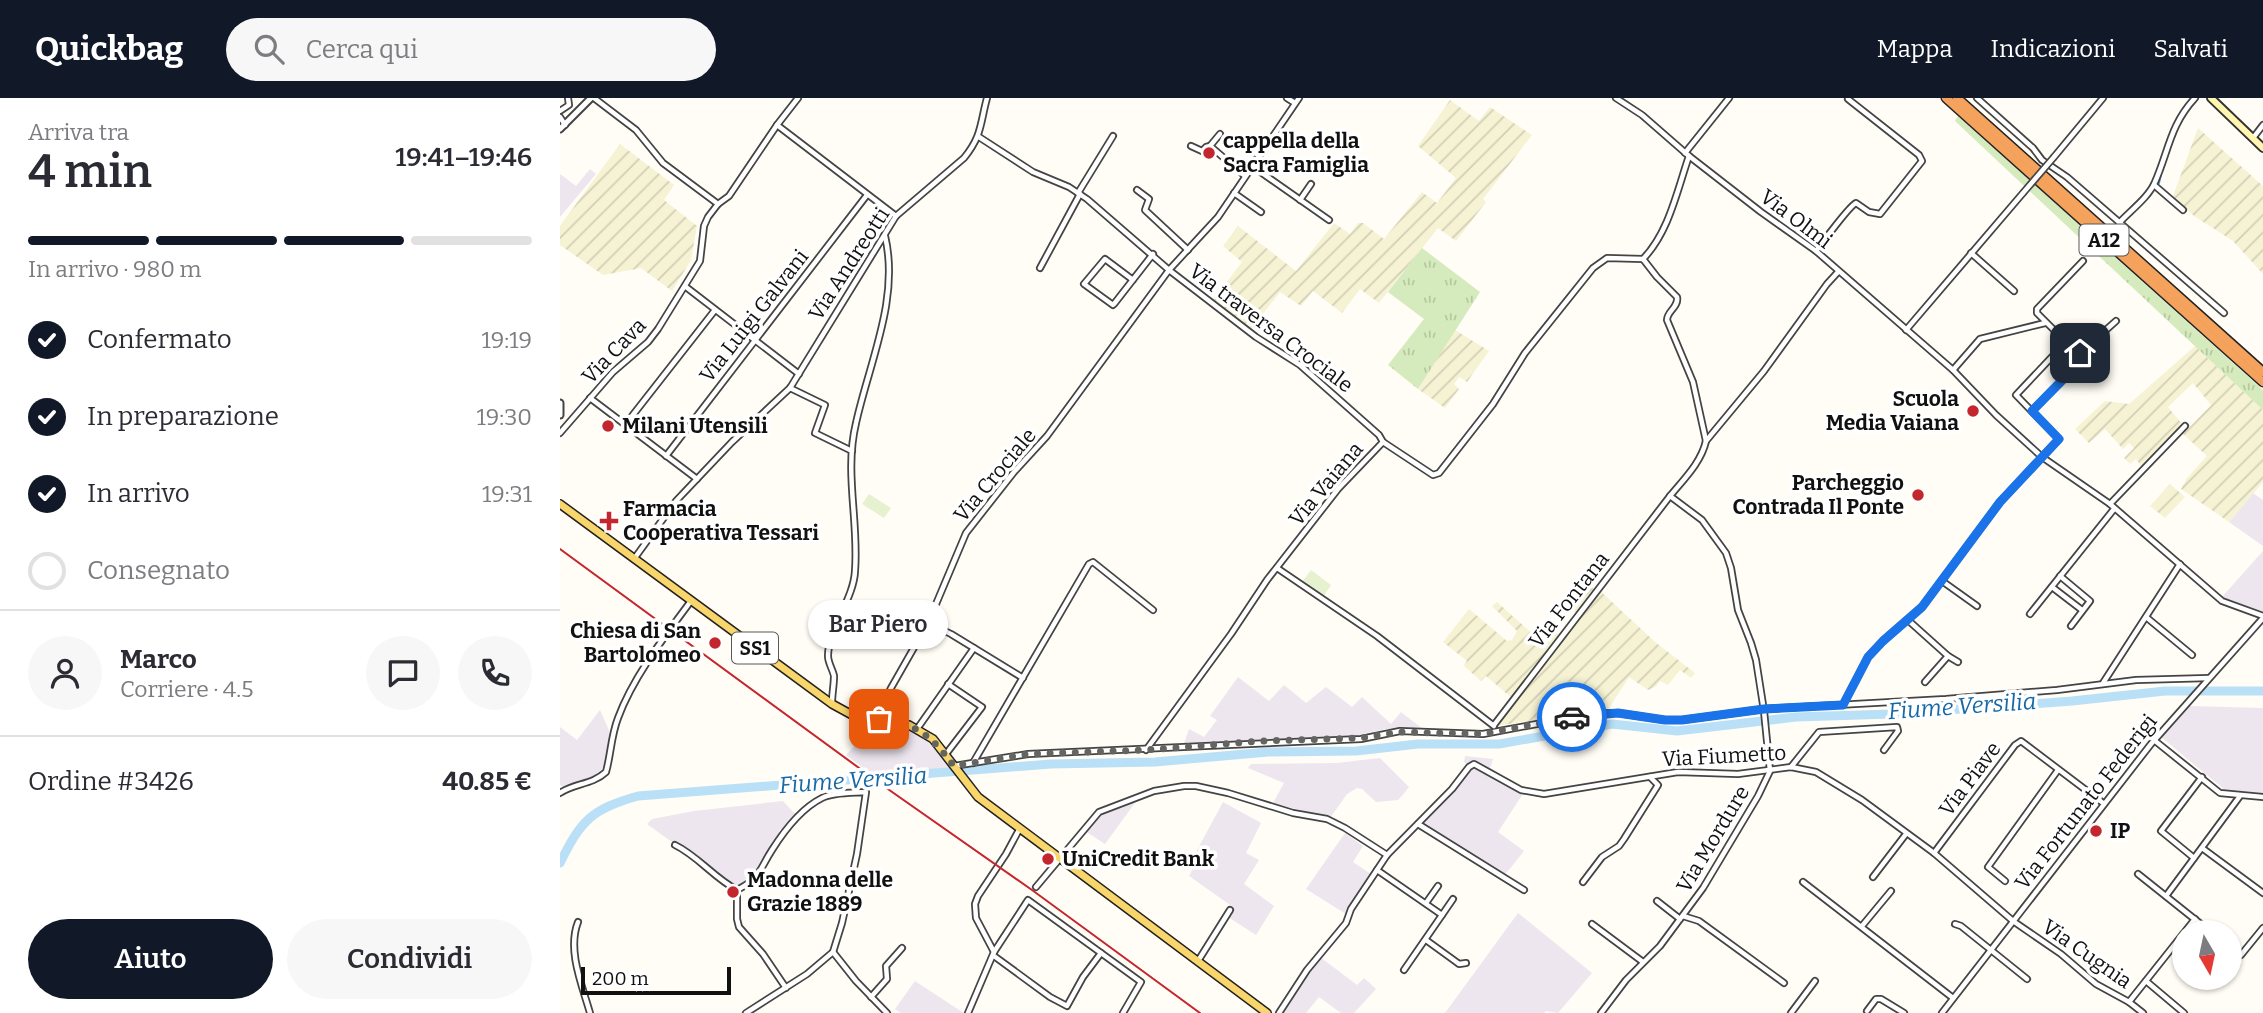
<!DOCTYPE html>
<html lang="it">
<head>
<meta charset="utf-8">
<style>
  :root { --surface:#fff; --page:#f7f7f7; --text:#2b2b33; --muted:#7c7c81; --line:#e1e1e2; --accent:#111827 }
  body { margin:0; font-family:Bitter,serif; background:var(--page); color:var(--text); height:100vh; display:flex; flex-direction:column; font-size:26px; white-space:nowrap }
  * { box-sizing:border-box; margin:0 }
  p { font-size:23px; color:var(--muted) }
  .icon { flex:none; width:38px; height:38px; fill:none; stroke:currentColor; stroke-width:2; stroke-linecap:round; stroke-linejoin:round }
  .map { position:relative; flex:1; overflow:hidden }
  .panel { display:flex; flex-direction:column; background:var(--surface); width:560px }
  .panel>* { flex:none }
  .needle { width:46px; rotate:171deg }
  .controls { position:absolute; left:1612px; top:822px; display:grid; gap:14px }
  .controls a { display:grid; place-items:center; width:70px; height:70px; border-radius:50%; background:var(--surface); box-shadow:0 2px 5px #0004; font-size:35px }
  .scale { position:absolute; left:21px; bottom:18px; width:150px; box-sizing:border-box; padding-left:7px; border:4px solid #111; border-top:0; font-size:19px; line-height:24px; white-space:nowrap; color:#111; -webkit-text-stroke:5px #fff; paint-order:stroke }
  .pin { position:absolute; display:grid; place-items:center; width:60px; height:60px; color:#fff; margin:-30px; border-radius:14px; box-shadow:0 4px 10px #0006 }
  .courier { position:absolute; display:grid; place-items:center; width:70px; height:70px; margin:-35px; border:5px solid #1a73e8; border-radius:50%; background:#fff; color:#222; box-shadow:0 2px 9px #0007 }
  .bubble { position:absolute; height:49px; border-radius:24px; background:var(--surface); box-shadow:0 2px 5px #0004; font-size:23px; font-weight:600; line-height:49px; text-align:center }
  .head em { font-style:normal; font-weight:600 }
  .head div { display:flex; flex-direction:column-reverse }
  .head { display:flex; align-items:center; justify-content:space-between; height:119px; padding:0 28px }
  h1 { font-size:46px; font-weight:600; line-height:52px }
  .bar { display:grid; grid-template-columns:repeat(4,1fr); gap:10px 7px; align-content:center; height:84px; padding:0 28px }
  .bar i { height:9px; border-radius:5px; background:var(--line) }
  .bar .on { background:var(--accent) }
  .bar p { grid-column:span 4 }
  .line { display:flex; align-items:center; gap:18px; padding:0 28px; border-top:2px solid var(--line) }
  .line div { flex:1 }
  .round { display:grid; place-items:center; flex:none; width:74px; height:74px; border-radius:37px; background:var(--page) }
  ol { padding:0 28px; list-style:none }
  li { display:flex; align-items:center; gap:21px; height:77px }
  li p { margin-inline-start:auto }
  li .icon { padding:7px; border-radius:50%; background:var(--accent); color:#fff; stroke-width:4 }
  li:last-child { color:var(--muted) }
  li i { width:38px; height:38px; border:4px solid var(--line); border-radius:50% }
  .button { display:flex; gap:14px; margin-top:auto; padding:14px 28px }
  .button a { flex:1; height:80px; border-radius:42px; background:var(--accent); color:#fff; font-size:28px; font-weight:600; line-height:80px; text-align:center }
  .button a+a { background:var(--page); color:var(--text) }
  header { display:flex; align-items:center; gap:42px; box-sizing:border-box; height:98px; padding:0 35px; background:var(--accent); color:#fff }
  header strong { font-size:33px }
  nav { display:flex; gap:38px; margin-inline-start:auto; font-size:24px }
  .search { width:490px; height:63px; background:var(--page); display:flex; align-items:center; gap:18px; box-sizing:border-box; padding:0 24px; border-radius:38px; color:var(--muted); font-size:26px }
  main { display:flex; flex:1; min-height:0 }
  .map>svg:first-child { display:block }
  .industrial { fill:#eee6ef }
  .farmland { fill:url(#farmland-furrows) }
  .grass { fill:url(#grass-tufts) }
  .pitch { fill:#e6f2cf }
  .lines { fill:none; stroke-linecap:round; stroke-linejoin:round }
  .stream { stroke:#3f96cf; stroke-width:2 }
  .river { stroke:#b9e0f7; stroke-width:9 }
  .minor-casing { stroke:#444; stroke-width:8 }
  .tertiary-casing { stroke:#444; stroke-width:9 }
  .secondary-casing { stroke:#333; stroke-width:10 }
  .primary-casing { stroke:#222; stroke-width:10 }
  .motorway-casing { stroke:#222; stroke-width:11 }
  .minor { stroke:#fff; stroke-width:4.5 }
  .tertiary { stroke:#fff; stroke-width:5 }
  .secondary { stroke:#fff6b0; stroke-width:6 }
  .primary { stroke:#f9d66b; stroke-width:7 }
  .motorway { stroke:#f5a25d; stroke-width:8 }
  .rail { stroke:#c4262e; stroke-width:2 }
  .minor-bridge-casing { stroke:#444; stroke-width:8; stroke-linecap:butt }
  .minor-bridge { stroke:#fff; stroke-width:4.5 }
  .done { stroke:#646461; stroke-width:7; stroke-dasharray:0 12.6 }
  .route { stroke:#1a73e8; stroke-width:9 }
  .poi-dot { fill:#c4262e; stroke:#fff; stroke-width:2.5 }
  .labels { text-anchor:middle; dominant-baseline:central; stroke-width:7; stroke-linejoin:round; paint-order:stroke }
  .shield { fill:#fff; stroke:#585858; stroke-width:2 }
  .shield-label { font-size:19px; font-weight:bold; fill:#111 }
  .poi-label { font-size:21px; font-weight:bold; fill:#111; stroke:#fff; text-anchor:start }
  .street-label { font-size:21px; fill:#111; stroke:#fff }
  .water-label { font-size:23px; font-style:italic; fill:#1768a6; stroke:#fff }
</style>
</head>
<body>
<header>
<strong>Quickbag</strong>
<div class="search"><svg class="icon" aria-label="search" viewBox="0 0 24 24"><circle cx="10" cy="10" r="6"/><path d="M15 15l6 6"/></svg>Cerca qui</div>
<nav><a>Mappa</a><a>Indicazioni</a><a>Salvati</a></nav>
</header>
<main>
<section class="panel">
<div class="head"><div><h1>4 min</h1><p>Arriva tra</p></div><em>19:41–19:46</em></div>
<div class="bar"><i class="on"></i><i class="on"></i><i class="on"></i><i></i><p>In arrivo · 980 m</p></div>
<ol>
<li><svg class="icon" aria-label="check" viewBox="0 0 24 24"><path d="M5 12l5 5 9-10"/></svg>Confermato<p>19:19</p></li>
<li><svg class="icon" aria-label="check" viewBox="0 0 24 24"><path d="M5 12l5 5 9-10"/></svg>In preparazione<p>19:30</p></li>
<li><svg class="icon" aria-label="check" viewBox="0 0 24 24"><path d="M5 12l5 5 9-10"/></svg>In arrivo<p>19:31</p></li>
<li><i></i>Consegnato</li>
</ol>
<div class="line" style="height:126px"><a class="round"><svg class="icon" aria-label="person" viewBox="0 0 24 24"><circle cx="12" cy="8" r="4"/><path d="M4 21q1-7 8-7t8 7"/></svg></a><div><b>Marco</b><p>Corriere · 4.5</p></div><a class="round"><svg class="icon" aria-label="chat" viewBox="0 0 24 24"><path d="M4 5h16v11H9l-5 4z"/></svg></a><a class="round"><svg class="icon" aria-label="phone" viewBox="0 0 24 24"><path d="M5 4h4l2 5-3 2q2 4 5 5l2-3 5 2v4C11 20 4 13 5 4z"/></svg></a></div>
<div class="line" style="height:91px"><div>Ordine #3426</div><b>40.85 €</b></div>
<div class="button"><a>Aiuto</a><a>Condividi</a></div>
</section>
<div class="map">
<svg width="1703" height="915" viewBox="0 0 1703 915">
  <defs>
    <pattern id="farmland-furrows" width="10" height="10" patternUnits="userSpaceOnUse" patternTransform="scale(1.75)"><rect width="10" height="10" fill="#f6f3d4"/><path d="M-1 1l2-2M0 10L10 0M9 11l2-2" fill="none" stroke="#d2cfb5"/></pattern>
    <pattern id="grass-tufts" width="24" height="20" patternUnits="userSpaceOnUse" patternTransform="scale(1.75)"><rect width="24" height="20" fill="#d5ebbd"/><path d="M3 7l-1-3M5 7V3M7 7l1-3M15 17l-1-3M17 17v-4M19 17l1-3" fill="none" stroke="#b6c8a1"/></pattern>
  </defs>
  <rect width="100%" height="100%" fill="#fffdf5"/>
  <!-- industrial -->
  <g class="industrial">
    <path d="M30,71L36,76L0,119V76L16,88Z"/>
    <path d="M1693,395L1703,402V448L1669,424Z"/>
    <path d="M1703,453V515H1702L1662,499Z"/>
    <path d="M678,579L709,603L724,587L746,605L766,589L792,609L802,599L831,626L841,614L863,631H826L784,640L672,643L623,648L629,631L644,639L657,622L650,618Z"/>
    <path d="M1630,608L1703,610V695L1665,692L1601,639Z"/>
    <path d="M40,612L51,637L46,666L37,677L4,689L0,687V629L17,642Z"/>
    <path d="M344,628L358,634L369,643L390,670L310,675L286,657L306,636L327,651Z"/>
    <path d="M905,658L933,661L930,670L966,691L938,734L964,753L944,778L860,726L910,669L904,664Z"/>
    <path d="M820,660L849,689L842,698L838,702L816,704L802,691L797,690L787,696L770,720L713,705L724,685L688,670L691,666L777,665Z"/>
    <path d="M577,702L545,746L525,733L540,715Z"/>
    <path d="M223,703L237,718L227,728L219,732L220,737L213,743L205,757L203,765L182,789L169,786L123,748L109,742L87,726L92,721L134,713Z"/>
    <path d="M663,704L701,725L686,755L699,762L684,786L714,808L696,837L668,819L673,809L629,778L640,757L636,754Z"/>
    <path d="M785,735L803,748L793,764L811,776L786,816L746,791Z"/>
    <path d="M958,815L1032,875L998,915L986,913L984,915H885Z"/>
    <path d="M760,859L797,887L804,880L816,891L794,915H781L759,899L746,915H721Z"/>
    <path d="M355,883L393,908L404,915H341L335,911Z"/>
  </g>
  <!-- farmland -->
  <g class="farmland">
    <path d="M890,2L919,23L930,9L972,37L923,101L926,104L896,143L878,130L819,205L800,191L782,215L753,193L741,208L720,194L690,232L653,202L682,164L663,148L678,128L736,173L774,125L790,136L798,125H803L824,141L862,94L877,105L896,80L858,48Z"/>
    <path d="M1638,30L1703,88V176L1673,143L1634,118L1613,98Z"/>
    <path d="M60,46L114,87L104,102L137,128L131,162L112,193L81,170L43,177L0,147V128Z"/>
    <path d="M895,232L929,253L907,284L899,279L894,286L899,291L885,310L858,291Z"/>
    <path d="M1635,248L1703,312V384L1669,424L1621,391L1627,380L1647,358L1623,336L1651,307L1633,285L1608,309L1622,326L1581,368L1576,361L1570,366L1564,360L1574,350L1569,345L1563,351L1545,331L1529,345L1515,331L1545,303L1569,306Z"/>
    <path d="M1610,386L1625,399L1605,420L1590,408Z"/>
    <path d="M1023,483L1034,491L1036,489L1095,544L1135,575L1131,580L1120,572L1108,587L1100,583L1095,589L1088,592L1069,579L1049,610L937,628L954,602L926,578L921,583L904,568L907,563L883,544L909,511L947,543L952,542L957,533L932,508L937,504L975,538L984,529L1003,538L1007,537L1019,517L1004,506Z"/>
  </g>
  <!-- grass -->
  <g class="grass">
    <path d="M1398,18L1703,292V312L1395,23Z"/>
    <path d="M862,150L920,194L858,291L828,267L864,221L828,194Z"/>
  </g>
  <!-- pitch -->
  <g class="pitch">
    <path d="M309,396L331,410L324,420L302,406Z"/>
    <path d="M751,472L771,487L763,499L742,484Z"/>
  </g>
  <g class="lines">
    <!-- stream -->
    <path class="stream" d="M1599,85L1601,76"/>
    <!-- river -->
    <path class="river" d="M0,765C21,722 32,711 78,698L491,666L595,664L708,654L796,653L858,646H939L1052,626L1117,633L1236,619L1332,616L1512,603L1605,593H1703"/>
    <!-- minor casing -->
    <g class="minor-casing">
      <g id="minor">
        <path d="M34,0L76,32L103,65L158,106"/>
        <path d="M238,0L217,27L336,118"/>
        <path d="M727,0L735,5"/>
        <path d="M1056,0L1082,17L1129,58L1201,114L1256,153L1393,272L1436,317L1482,359L1550,406L1662,503L1703,518"/>
        <path d="M1417,0L1473,50L1482,62L1507,79L1664,215"/>
        <path d="M0,13L9,7L8,0"/>
        <path d="M0,19L5,27"/>
        <path d="M660,36L650,48L685,78"/>
        <path d="M419,39L473,74L509,89L527,101L609,172L658,119L739,0"/>
        <path d="M1693,40L1703,27"/>
        <path d="M678,42L699,58"/>
        <path d="M631,48L642,53L646,49L650,48"/>
        <path d="M1125,55L1169,0"/>
        <path d="M1494,59L1543,0"/>
        <path d="M692,68L769,122"/>
        <path d="M1594,87L1623,112"/>
        <path d="M577,92L589,101L585,112L628,152"/>
        <path d="M518,95L553,38"/>
        <path d="M674,95L701,114"/>
        <path d="M740,102L751,86"/>
        <path d="M1559,125C1570,113 1589,99 1595,84C1609,52 1610,27 1635,0"/>
        <path d="M1256,153C1264,143 1289,108 1296,105L1309,114L1320,116L1362,63L1359,57L1288,1"/>
        <path d="M1411,155L1454,193"/>
        <path d="M480,170L520,96"/>
        <path d="M573,182L545,161L524,186L553,207L554,206L593,156"/>
        <path d="M126,189L239,276"/>
        <path d="M1346,232L1463,95"/>
        <path d="M1506,244L1477,215V211L1523,163"/>
        <path d="M1520,255L1556,223"/>
        <path d="M1393,272L1420,241L1485,225"/>
        <path d="M230,290L265,307L255,335L292,353"/>
        <path d="M30,300L137,381"/>
        <path d="M65,327L155,212"/>
        <path d="M0,335L53,274L88,244L98,231L140,163L144,128L148,119L158,106L169,98L217,27"/>
        <path d="M1146,343L1204,273L1267,186L1278,174"/>
        <path d="M106,358L307,97"/>
        <path d="M1550,406L1625,328"/>
        <path d="M74,461L116,403L172,344L230,290L336,118L404,60C422,38 420,26 427,0"/>
        <path d="M717,470L817,538L934,628"/>
        <path d="M1500,478L1530,503L1511,528"/>
        <path d="M1382,483L1417,508"/>
        <path d="M1492,489L1522,512"/>
        <path d="M1470,516L1554,411"/>
        <path d="M1586,519L1632,557"/>
        <path d="M1349,523L1388,558L1398,564"/>
        <path d="M368,525L391,536L463,580"/>
        <path d="M1365,584L1388,558"/>
        <path d="M1543,585L1620,466"/>
        <path d="M272,605C272,596 274,587 274,578C273,572 268,565 268,558C268,532 294,500 295,473C299,423 284,375 296,325C309,265 340,201 325,138"/>
        <path d="M1283,607L1308,559L1323,543L1362,509L1440,404L1499,341L1456,297L1506,244L1522,258V263L1472,313"/>
        <path d="M319,621L320,613L331,590L368,525L406,435L454,374L487,338L609,172L696,239L740,267L819,337L823,344"/>
        <path d="M934,627L1110,398"/>
        <path d="M357,631L414,550"/>
        <path d="M1594,642L1660,695L1703,699"/>
        <path d="M586,652L671,536L707,482L778,391L823,344L873,377L879,375L933,306L965,255L1033,170L1047,160L1083,161"/>
        <path d="M386,656L422,609L388,586"/>
        <path d="M413,665L529,466L533,464L593,512"/>
        <path d="M394,668L468,656L801,641L840,633L923,636L1036,615H1058L1105,622H1122L1204,611L1386,601L1497,592L1576,582L1649,580"/>
        <path d="M1231,669L1259,634L1337,629L1338,633L1324,652"/>
        <path d="M0,695C15,685 32,687 46,674C51,656 51,638 58,620C73,579 105,538 131,503"/>
        <path d="M858,726L964,792"/>
        <path d="M115,747C138,758 154,780 177,792"/>
        <path d="M1642,750L1703,795"/>
        <path d="M1374,755L1455,647L1461,643L1543,705"/>
        <path d="M1634,760L1601,733L1642,679"/>
        <path d="M817,772L882,817L893,801"/>
        <path d="M1578,776L1652,835"/>
        <path d="M1313,779L1346,736"/>
        <path d="M1445,783L1428,769L1498,672"/>
        <path d="M1023,784L1042,759L1059,748L1064,741L1098,687L1090,679"/>
        <path d="M1243,784L1393,900"/>
        <path d="M476,789L539,714L594,693L624,688H636L668,695L733,715L767,721L785,730L827,757"/>
        <path d="M1606,798L1680,698"/>
        <path d="M1097,803L1120,821"/>
        <path d="M866,805L878,788"/>
        <path d="M1123,818L1139,823L1224,885"/>
        <path d="M18,824C7,852 22,887 30,915"/>
        <path d="M1032,826L1083,864"/>
        <path d="M1395,826L1401,828L1467,881"/>
        <path d="M1302,828L1331,793"/>
        <path d="M866,842L895,863L899,866L906,865"/>
        <path d="M1670,849L1681,857L1703,830"/>
        <path d="M273,854L296,883L327,915"/>
        <path d="M434,854L416,820L415,806L418,798L446,756L460,730"/>
        <path d="M434,858L490,899L507,908L523,879L541,855"/>
        <path d="M638,863L670,812"/>
        <path d="M844,872L882,817"/>
        <path d="M1586,883L1624,915"/>
        <path d="M311,899L327,881L326,868L342,850"/>
        <path d="M1569,904L1635,821"/>
        <path d="M1307,913L1316,901H1321L1344,915"/>
        <path d="M186,915L247,876L273,854L282,825L297,756L306,694C293,695 273,694 262,700C242,710 224,733 212,752C199,772 201,780 177,792V821L179,829L203,856L226,890"/>
        <path d="M408,915L434,854L468,802L581,884L563,915"/>
        <path d="M719,915L747,872L786,825L791,811L827,757L892,691L909,669L914,666L961,692L984,696L1118,674L1178,676L1231,669L1256,674L1302,702L1374,755L1453,823L1501,856L1536,886L1569,904L1583,915"/>
        <path d="M1041,915L1066,882L1100,848L1143,790L1198,698L1210,673L1204,613L1196,562L1191,545L1178,512L1171,470L1166,455L1142,422L1110,398C1123,382 1141,365 1146,343L1133,284L1107,222C1107,213 1119,209 1117,199L1097,179L1083,161C1109,134 1117,93 1129,58"/>
        <path d="M1231,915L1255,883"/>
        <path d="M1382,915L1591,646L1703,520"/>
      </g>
    </g>
    <!-- tertiary casing -->
    <g class="tertiary-casing">
      <g id="tertiary">
        <path d="M0,31L31,0"/>
        <path d="M0,305V317"/>
      </g>
    </g>
    <!-- secondary casing -->
    <g class="secondary-casing">
      <path id="secondary" d="M1651,0L1703,50"/>
    </g>
    <!-- primary casing -->
    <g class="primary-casing">
      <path id="primary" d="M0,406L272,606L294,618L349,627L373,641L418,699L707,915"/>
    </g>
    <!-- motorway casing -->
    <g class="motorway-casing">
      <g id="motorway">
        <path d="M1386,0L1703,284"/>
        <path d="M1397,0L1703,274"/>
      </g>
    </g>
    <!-- minor -->
    <use href="#minor" class="minor"/>
    <!-- tertiary -->
    <use href="#tertiary" class="tertiary"/>
    <!-- secondary -->
    <use href="#secondary" class="secondary"/>
    <!-- primary -->
    <use href="#primary" class="primary"/>
    <!-- motorway -->
    <use href="#motorway" class="motorway"/>
    <!-- rail -->
    <path class="rail" d="M0,451L325,689L472,792L640,915"/>
    <!-- minor-bridge casing -->
    <g class="minor-bridge-casing">
      <path id="minor-bridge" d="M1463,95L1494,59"/>
    </g>
    <!-- minor-bridge -->
    <use href="#minor-bridge" class="minor-bridge"/>
  </g>
  <g class="lines">
    <!-- done -->
    <path class="done" d="M319,621C357,625 372,639 394,668L468,656L586,652L702,643L801,640L840,634L923,636L1012,619"/>
    <!-- route -->
    <path class="route" d="M1012,619L1058,615L1105,622H1122L1204,611L1283,607L1308,559L1323,543L1362,509L1440,404L1499,341L1472,313L1522,262L1520,255"/>
  </g>
  <!-- markers -->
  <g class="poi-dot">
    <circle cx="649" cy="55" r="7"/>
    <circle cx="1413" cy="313" r="7"/>
    <circle cx="48" cy="328" r="7"/>
    <circle cx="1358" cy="397" r="7"/>
    <path d="M45.5 412.5h7v7h7v7h-7v7h-7v-7h-7v-7h7z"/>
    <circle cx="155" cy="545" r="7"/>
    <circle cx="1536" cy="733" r="7"/>
    <circle cx="488" cy="761" r="7"/>
    <circle cx="173" cy="794" r="7"/>
  </g>
  <g class="labels">
    <!-- shield labels -->
    <g class="shield">
      <rect x="1519.5" y="126.5" width="49" height="31" rx="5"/>
      <rect x="172" y="534.5" width="46" height="31" rx="5"/>
    </g>
    <g class="shield-label">
      <text x="1544" y="142">A12</text>
      <text x="195" y="550">SS1</text>
    </g>
    <!-- poi labels -->
    <g class="poi-label">
      <text x="663" y="43">cappella della<tspan x="663" dy="24">Sacra Famiglia</tspan></text>
      <text x="1399" y="301" text-anchor="end">Scuola<tspan x="1399" dy="24">Media Vaiana</tspan></text>
      <text x="62" y="328">Milani Utensili</text>
      <text x="1344" y="385" text-anchor="end">Parcheggio<tspan x="1344" dy="24">Contrada Il Ponte</tspan></text>
      <text x="63" y="411">Farmacia<tspan x="63" dy="24">Cooperativa Tessari</tspan></text>
      <text x="141" y="533" text-anchor="end">Chiesa di San<tspan x="141" dy="24">Bartolomeo</tspan></text>
      <text x="1550" y="733">IP</text>
      <text x="502" y="761">UniCredit Bank</text>
      <text x="187" y="782">Madonna delle<tspan x="187" dy="24">Grazie 1889</tspan></text>
    </g>
    <!-- street labels -->
    <g class="street-label">
      <text transform="translate(1236 121) rotate(37)">Via Olmi</text>
      <text transform="translate(289 166) rotate(-57)">Via Andreotti</text>
      <text transform="translate(194 218) rotate(-52)">Via Luigi Galvani</text>
      <text transform="translate(711 230) rotate(37)">Via traversa Crociale</text>
      <text transform="translate(54 253) rotate(-46)">Via Cava</text>
      <text transform="translate(435 377) rotate(-50)">Via Crociale</text>
      <text transform="translate(766 386) rotate(-50)">Via Vaiana</text>
      <text transform="translate(1009 502) rotate(-52)">Via Fontana</text>
      <text transform="translate(1164 658) rotate(-3)">Via Fiumetto</text>
      <text transform="translate(1410 681) rotate(-53)">Via Piave</text>
      <text transform="translate(1526 704) rotate(-52)">Via Fortunato Federigi</text>
      <text transform="translate(1153 741) rotate(-59)">Via Mordure</text>
      <text transform="translate(1527 856) rotate(35)">Via Cugnia</text>
    </g>
    <!-- water labels -->
    <g class="water-label">
      <text transform="translate(1402 608) rotate(-4)">Fiume Versilia</text>
      <text transform="translate(293 682) rotate(-4)">Fiume Versilia</text>
    </g>
  </g>
</svg>
<div class="controls">
<a><svg class="needle" viewBox="-14 -14 28 28"><path d="M0-13l5 13h-10z" fill="#e53935"/><path d="M0 13l5-13h-10z" fill="#7c7c81"/></svg></a>
</div>
<div class="scale">200 m</div>
<div class="pin" style="left:319px;top:621px;background:#ea580c"><svg class="icon" aria-label="bag" viewBox="0 0 24 24"><path d="M5 8h14l-1 12H6zM9 8a3 3 0 0 1 6 0"/></svg></div>
<div class="pin" style="left:1520px;top:255px;background:#1f2937"><svg class="icon" aria-label="home" viewBox="0 0 24 24"><path d="M3 11l9-7 9 7M6 9v11h12V9"/></svg></div>
<div class="courier" style="left:1012px;top:619px"><svg class="icon" aria-label="car" viewBox="0 0 24 24"><path d="M5 17H2v-5l4-1 3-4h7l3 4 3 1v5h-3M9 17h6M6 11h13"/><circle cx="7" cy="17" r="2"/><circle cx="17" cy="17" r="2"/></svg></div>
<div class="bubble" style="left:248px;top:502px;width:140px">Bar Piero</div>
</div>
</main>
</body>
</html>
